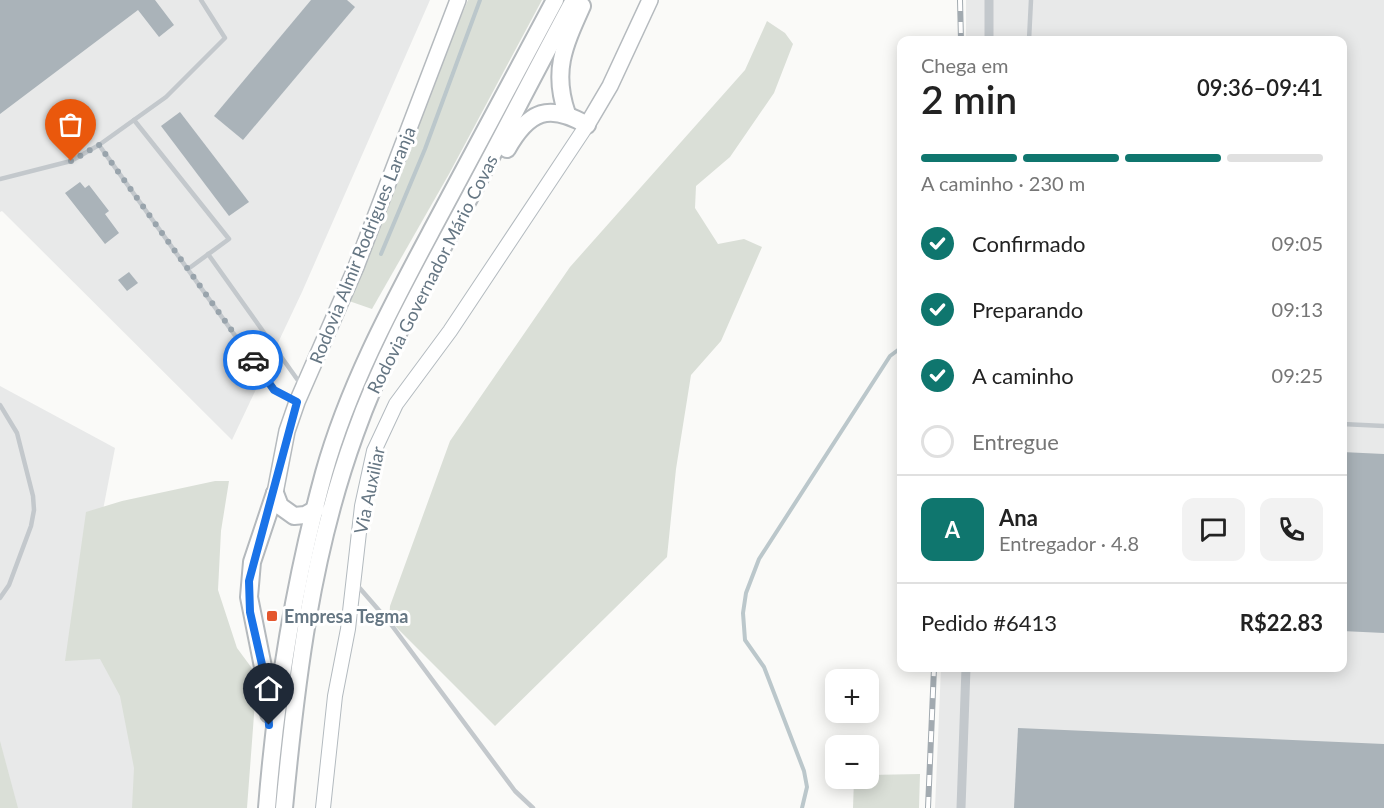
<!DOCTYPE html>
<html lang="pt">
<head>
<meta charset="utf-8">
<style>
  :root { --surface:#fff; --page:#f2f2f2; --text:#222; --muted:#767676; --line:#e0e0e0; --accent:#0f766e }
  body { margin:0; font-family:Lato,sans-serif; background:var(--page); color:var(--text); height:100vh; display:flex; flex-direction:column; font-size:22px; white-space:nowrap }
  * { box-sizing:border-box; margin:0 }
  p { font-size:20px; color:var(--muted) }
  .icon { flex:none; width:33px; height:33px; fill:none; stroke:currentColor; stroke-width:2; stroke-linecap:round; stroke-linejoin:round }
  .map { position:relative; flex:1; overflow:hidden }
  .sheet { position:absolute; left:897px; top:36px; width:450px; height:636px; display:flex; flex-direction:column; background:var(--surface); border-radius:12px; box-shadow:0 3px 15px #0003 }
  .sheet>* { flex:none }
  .tools { position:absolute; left:825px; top:669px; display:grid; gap:12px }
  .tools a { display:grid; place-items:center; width:54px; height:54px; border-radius:12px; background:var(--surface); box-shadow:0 3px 15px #0003; font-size:30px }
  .pin { position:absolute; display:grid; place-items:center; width:51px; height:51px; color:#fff; margin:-62px -26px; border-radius:50% 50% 50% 0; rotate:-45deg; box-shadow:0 0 6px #0007 }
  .pin .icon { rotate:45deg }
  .courier { position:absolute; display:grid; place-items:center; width:60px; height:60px; margin:-30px; border:4px solid #1a73e8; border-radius:50%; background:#fff; color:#222; box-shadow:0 2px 8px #0007 }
  .headline em { font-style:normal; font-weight:600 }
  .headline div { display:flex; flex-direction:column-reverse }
  .headline { display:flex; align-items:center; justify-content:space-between; height:102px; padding:0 24px }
  h1 { font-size:39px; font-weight:600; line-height:45px }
  .bar { display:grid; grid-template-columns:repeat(4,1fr); gap:9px 6px; align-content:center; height:72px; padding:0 24px }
  .bar i { height:8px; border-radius:4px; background:var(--line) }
  .bar .current { background:var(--accent) }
  .bar p { grid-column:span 4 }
  .line { display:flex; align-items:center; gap:15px; padding:0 24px; border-top:2px solid var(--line) }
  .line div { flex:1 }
  .round { display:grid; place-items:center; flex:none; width:63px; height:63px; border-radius:12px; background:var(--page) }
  ol { padding:0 24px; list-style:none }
  li { display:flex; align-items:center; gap:18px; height:66px }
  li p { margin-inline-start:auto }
  li .icon { padding:6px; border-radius:50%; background:var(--accent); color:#fff; stroke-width:4 }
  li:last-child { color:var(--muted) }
  li i { width:33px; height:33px; border:3px solid var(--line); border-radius:50% }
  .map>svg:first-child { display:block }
  .built { fill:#e8e9e9 }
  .green { fill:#dadfd7 }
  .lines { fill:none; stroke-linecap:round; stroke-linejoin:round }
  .stream { stroke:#bbc7cb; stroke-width:4 }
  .building { fill:#aab3b9 }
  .secondary-casing { stroke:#b3babf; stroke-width:16 }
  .primary-casing { stroke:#b5babe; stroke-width:18 }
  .highway-casing { stroke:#b4b9bd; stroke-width:20 }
  .lane { stroke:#c3c8cc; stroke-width:4.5 }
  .street { stroke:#c3c8cc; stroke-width:9 }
  .secondary { stroke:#fff; stroke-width:14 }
  .primary { stroke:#fff; stroke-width:15 }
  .highway { stroke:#fff; stroke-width:16 }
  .rail-casing { stroke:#a2aab0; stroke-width:6 }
  .rail { stroke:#fff; stroke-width:4; stroke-dasharray:11; stroke-linecap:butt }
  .done { stroke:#99a4ac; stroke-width:6; stroke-dasharray:0 10.8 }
  .route { stroke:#1a73e8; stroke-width:8 }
  .poi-dot { fill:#e4572e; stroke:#fff; stroke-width:2 }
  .labels { text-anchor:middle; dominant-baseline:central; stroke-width:6; stroke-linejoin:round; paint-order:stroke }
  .street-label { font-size:18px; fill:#657683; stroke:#fff }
  .poi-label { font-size:18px; font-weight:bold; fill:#657683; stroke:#fff; text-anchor:start }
</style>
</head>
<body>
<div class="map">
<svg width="1384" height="808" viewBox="0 0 1384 808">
  <rect width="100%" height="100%" fill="#fafaf8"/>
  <!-- built -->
  <g class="built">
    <path d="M0,0H430L302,292L232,440L2,211L0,212Z"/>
    <path d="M966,0H1384V808H935L941,668H1342V40H966Z"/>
    <path d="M0,386L115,448L77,644L116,645L142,808H8L0,774Z"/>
  </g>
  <!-- green -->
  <g class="green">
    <path d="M468,0H542L449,174L372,309L349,301L360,253Z"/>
    <path d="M767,21L785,33L793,44L774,93L730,157L696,186L695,208L718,244L744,239L762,247L721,341L691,375L676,469L667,557L495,726L389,620L390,606L450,441L570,267L745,70Z"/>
    <path d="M215,481H229L221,531L218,590L237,648L257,675L247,808H132L134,768L120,696L100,659L65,661L86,512L122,501Z"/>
    <path d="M0,741L18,808H0Z"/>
    <path d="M920,774L919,808H853L854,779L868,778L869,775Z"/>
  </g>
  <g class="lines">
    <!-- stream -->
    <g class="stream">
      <path d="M381,254L425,149L480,0"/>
      <path d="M802,808L807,787L804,771L764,667L745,640L743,613L746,593L759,559L890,356L902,347"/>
    </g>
  </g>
  <!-- building -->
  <g class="building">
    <path d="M0,0H155L174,25L159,37L138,10L0,114Z"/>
    <path d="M311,0H347L355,7L243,140L214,116Z"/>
    <path d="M180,112L249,202L229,216L161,126Z"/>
    <path d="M80,182L85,188L89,185L109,211L105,214L119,233L105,244L65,193Z"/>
    <path d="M129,272L138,283L127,291L118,280Z"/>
    <path d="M261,336L275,356L264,365L249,344Z"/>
    <path d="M1342,452L1384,454V633L1342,631Z"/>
    <path d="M1018,728L1384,744V808H1014Z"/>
  </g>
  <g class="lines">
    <!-- secondary casing -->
    <g class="secondary-casing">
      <path id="secondary" d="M323,808L335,696L348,629L362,506L374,451L396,404L450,331L587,125"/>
    </g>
    <!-- primary casing -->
    <g class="primary-casing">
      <g id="primary">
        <path d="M587,125L610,86L650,0"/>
        <path d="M275,493L287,431L297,402L356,267L458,0"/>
      </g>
    </g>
    <!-- highway casing -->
    <g class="highway-casing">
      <g id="highway">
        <path d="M567,114C552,71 564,46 582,6"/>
        <path d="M507,149C529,110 549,103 587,125"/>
        <path d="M275,493L280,506L294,516L305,515L316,509"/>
        <path d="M269,714L266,682L249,597L252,562L275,493"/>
        <path d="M267,808C276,694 294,583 324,473C348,387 391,307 433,228C474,152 514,76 555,0"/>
        <path d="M284,808C296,681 311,555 355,434C382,358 421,288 459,217C498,145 535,72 574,0"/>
      </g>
    </g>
    <!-- lane -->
    <g class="lane">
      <path d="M1029,40L1031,0"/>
      <path d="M134,120L229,239L188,269"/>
      <path d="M99,145L274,390L294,400"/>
      <path d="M0,179L71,161L99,145L166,97L225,38L201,0"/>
      <path d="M208,254L302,386"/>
      <path d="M0,405L17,433L33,496L34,510L31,526L9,585L0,598"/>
      <path d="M1342,424L1384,426"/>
      <path d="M357,585L390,623L515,791L533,808"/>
    </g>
    <!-- street -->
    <g class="street">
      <path d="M989,40V0"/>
      <path d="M961,808L966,668"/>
    </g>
    <!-- secondary -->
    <use href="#secondary" class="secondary"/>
    <!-- primary -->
    <use href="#primary" class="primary"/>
    <!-- highway -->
    <use href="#highway" class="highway"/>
    <!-- rail casing -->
    <g class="rail-casing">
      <g id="rail">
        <path d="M960,0L961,40"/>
        <path d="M928,808L934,668"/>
      </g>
    </g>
    <!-- rail -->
    <use href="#rail" class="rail"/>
  </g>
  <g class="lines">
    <!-- done -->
    <path class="done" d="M71,161L99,145L253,360"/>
    <!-- route -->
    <path class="route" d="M253,360L274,390L297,402L249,581L250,612L266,682L269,725"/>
  </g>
  <!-- markers -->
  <rect class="poi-dot" x="266" y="610" width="12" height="12" rx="3"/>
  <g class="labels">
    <!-- street labels -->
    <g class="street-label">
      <text transform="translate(362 245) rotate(-68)">Rodovia Almir Rodrigues Laranja</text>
      <text transform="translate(432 274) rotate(-63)">Rodovia Governador Mário Covas</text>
      <text transform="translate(369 490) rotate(-78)">Via Auxiliar</text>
    </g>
    <!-- poi labels -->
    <g class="poi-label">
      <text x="284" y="616">Empresa Tegma</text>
    </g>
  </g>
</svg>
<div class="tools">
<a>+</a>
<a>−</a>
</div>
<div class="pin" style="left:71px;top:161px;background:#ea580c"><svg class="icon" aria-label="bag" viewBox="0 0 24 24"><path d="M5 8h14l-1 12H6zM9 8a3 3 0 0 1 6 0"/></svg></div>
<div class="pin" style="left:269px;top:725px;background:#1f2937"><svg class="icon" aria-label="home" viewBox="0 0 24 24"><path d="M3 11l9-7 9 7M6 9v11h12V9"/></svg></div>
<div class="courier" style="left:253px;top:360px"><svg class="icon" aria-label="car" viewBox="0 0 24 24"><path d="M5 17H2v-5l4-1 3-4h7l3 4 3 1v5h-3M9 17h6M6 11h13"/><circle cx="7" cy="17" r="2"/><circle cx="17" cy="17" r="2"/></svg></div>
<section class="sheet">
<div class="headline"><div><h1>2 min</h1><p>Chega em</p></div><em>09:36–09:41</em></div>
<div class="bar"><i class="current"></i><i class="current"></i><i class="current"></i><i></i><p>A caminho · 230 m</p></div>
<ol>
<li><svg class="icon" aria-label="check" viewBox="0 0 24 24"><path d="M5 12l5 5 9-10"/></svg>Confirmado<p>09:05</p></li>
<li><svg class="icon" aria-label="check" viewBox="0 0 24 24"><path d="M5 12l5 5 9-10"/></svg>Preparando<p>09:13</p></li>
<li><svg class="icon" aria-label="check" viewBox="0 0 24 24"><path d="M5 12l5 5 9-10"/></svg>A caminho<p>09:25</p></li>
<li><i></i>Entregue</li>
</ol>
<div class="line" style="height:108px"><b class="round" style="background:var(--accent);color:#fff">A</b><div><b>Ana</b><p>Entregador · 4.8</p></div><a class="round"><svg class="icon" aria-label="chat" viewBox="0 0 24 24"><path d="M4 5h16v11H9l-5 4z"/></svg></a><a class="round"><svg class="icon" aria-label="phone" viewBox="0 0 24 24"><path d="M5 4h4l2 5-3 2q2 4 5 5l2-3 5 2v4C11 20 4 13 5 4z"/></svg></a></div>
<div class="line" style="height:78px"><div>Pedido #6413</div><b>R$22.83</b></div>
</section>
</div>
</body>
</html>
